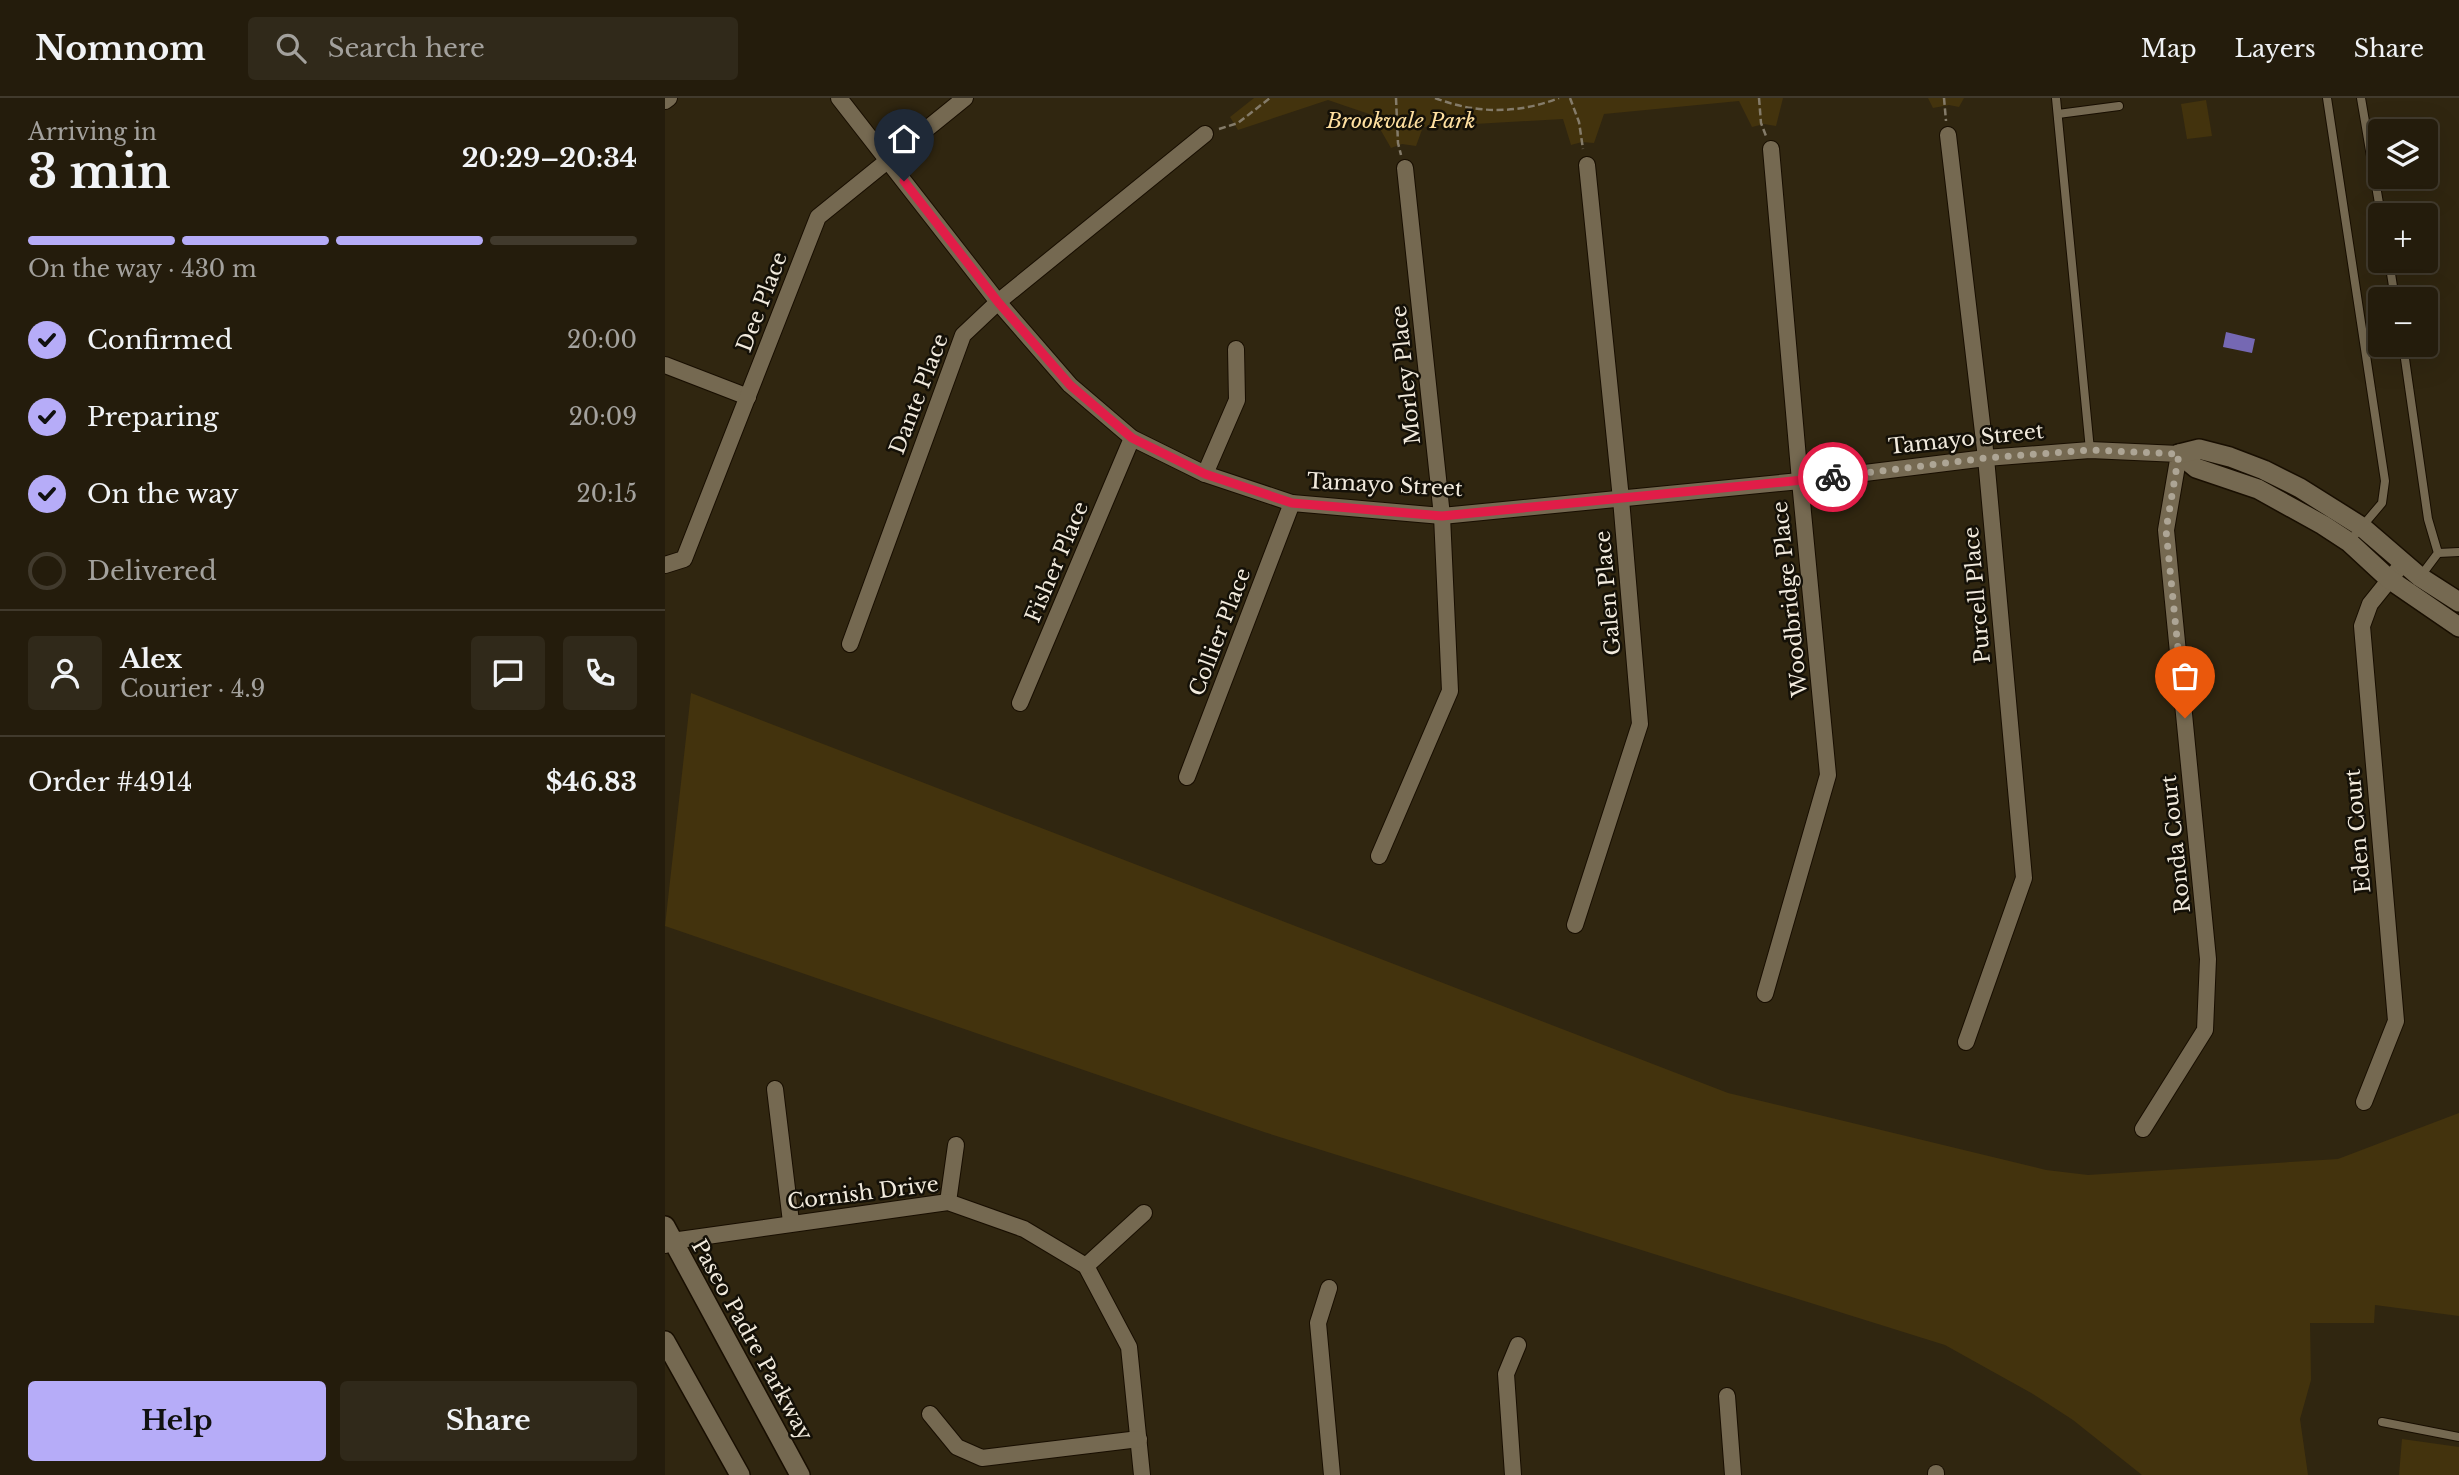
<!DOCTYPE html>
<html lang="en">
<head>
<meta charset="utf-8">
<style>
  :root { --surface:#241c0c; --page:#30291a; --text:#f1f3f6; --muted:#a3a19d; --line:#413a2d; --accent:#b6acf8 }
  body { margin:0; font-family:"Libre Baskerville",serif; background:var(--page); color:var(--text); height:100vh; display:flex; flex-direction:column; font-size:26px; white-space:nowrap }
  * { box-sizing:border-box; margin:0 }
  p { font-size:23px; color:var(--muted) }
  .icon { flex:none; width:38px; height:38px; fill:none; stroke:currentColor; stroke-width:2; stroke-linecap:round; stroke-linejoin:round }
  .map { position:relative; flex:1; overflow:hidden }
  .side { display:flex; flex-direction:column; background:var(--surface); width:665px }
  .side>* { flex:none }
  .tools { position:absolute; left:1703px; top:21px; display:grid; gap:14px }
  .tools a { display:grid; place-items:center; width:70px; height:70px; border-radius:7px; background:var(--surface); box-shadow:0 7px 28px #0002,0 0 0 2px var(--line); font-size:35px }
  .pin { position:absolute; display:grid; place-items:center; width:60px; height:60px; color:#fff; margin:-72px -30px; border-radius:50% 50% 50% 0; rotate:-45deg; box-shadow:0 0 7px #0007 }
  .pin .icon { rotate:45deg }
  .courier { position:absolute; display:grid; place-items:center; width:70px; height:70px; margin:-35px; border:5px solid #e11d48; border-radius:50%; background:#fff; color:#222; box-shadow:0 2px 9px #0007 }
  .headline em { font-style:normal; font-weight:700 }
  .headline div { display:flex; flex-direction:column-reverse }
  .headline { display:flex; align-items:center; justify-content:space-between; height:119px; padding:0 28px }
  h1 { font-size:46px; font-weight:700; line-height:52px }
  .bar { display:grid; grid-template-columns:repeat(4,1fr); gap:10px 7px; align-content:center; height:84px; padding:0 28px }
  .bar i { height:9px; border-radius:5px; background:var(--line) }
  .bar .selected { background:var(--accent) }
  .bar p { grid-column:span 4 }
  .line { display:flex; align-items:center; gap:18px; padding:0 28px; border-top:2px solid var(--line) }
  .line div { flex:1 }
  .round { display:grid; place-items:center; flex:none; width:74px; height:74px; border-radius:7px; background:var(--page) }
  ol { padding:0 28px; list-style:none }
  li { display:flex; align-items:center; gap:21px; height:77px }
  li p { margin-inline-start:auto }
  li .icon { padding:7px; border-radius:50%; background:var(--accent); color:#111; stroke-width:4 }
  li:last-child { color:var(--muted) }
  li i { width:38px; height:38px; border:4px solid var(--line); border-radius:50% }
  .cta { display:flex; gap:14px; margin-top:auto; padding:14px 28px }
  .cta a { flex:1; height:80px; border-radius:7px; background:var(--accent); color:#111; font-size:28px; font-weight:700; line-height:80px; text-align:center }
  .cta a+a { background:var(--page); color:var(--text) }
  header { display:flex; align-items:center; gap:42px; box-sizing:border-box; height:98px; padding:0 35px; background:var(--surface); border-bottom:2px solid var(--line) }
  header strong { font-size:33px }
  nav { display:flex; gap:38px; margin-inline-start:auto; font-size:24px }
  .search { width:490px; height:63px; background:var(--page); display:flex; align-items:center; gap:18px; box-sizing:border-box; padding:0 24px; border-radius:7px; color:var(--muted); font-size:26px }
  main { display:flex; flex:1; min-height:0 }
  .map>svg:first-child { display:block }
  .green { fill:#43330d }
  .water { fill:#7568b3 }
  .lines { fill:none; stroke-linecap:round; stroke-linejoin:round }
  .service-casing { stroke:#180e00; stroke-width:10 }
  .minor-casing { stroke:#180e00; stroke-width:18 }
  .tertiary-casing { stroke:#180e00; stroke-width:22 }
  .secondary-casing { stroke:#180e00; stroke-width:22 }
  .path { stroke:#847b69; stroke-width:2.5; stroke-dasharray:7 3.5; stroke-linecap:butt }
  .service { stroke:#756951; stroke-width:8 }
  .minor { stroke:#756951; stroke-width:16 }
  .tertiary { stroke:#756951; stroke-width:19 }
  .secondary { stroke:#756951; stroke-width:19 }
  .done { stroke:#ada595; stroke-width:7; stroke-dasharray:0 12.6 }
  .route { stroke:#e11d48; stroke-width:9 }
  .labels { text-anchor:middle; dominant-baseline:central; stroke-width:5; stroke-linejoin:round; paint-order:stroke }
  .park-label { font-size:21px; font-style:italic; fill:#fedfa0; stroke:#141007 }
  .street-label { font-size:21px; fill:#f1eadd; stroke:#141007 }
</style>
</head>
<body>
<header>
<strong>Nomnom</strong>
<div class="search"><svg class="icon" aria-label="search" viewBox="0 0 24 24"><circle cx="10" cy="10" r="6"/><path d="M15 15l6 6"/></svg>Search here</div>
<nav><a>Map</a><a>Layers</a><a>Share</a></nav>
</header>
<main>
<section class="side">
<div class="headline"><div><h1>3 min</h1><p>Arriving in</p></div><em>20:29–20:34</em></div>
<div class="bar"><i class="selected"></i><i class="selected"></i><i class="selected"></i><i></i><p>On the way · 430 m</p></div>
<ol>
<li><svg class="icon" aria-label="check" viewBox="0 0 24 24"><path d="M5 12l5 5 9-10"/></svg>Confirmed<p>20:00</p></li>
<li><svg class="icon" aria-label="check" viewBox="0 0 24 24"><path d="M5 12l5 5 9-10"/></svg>Preparing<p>20:09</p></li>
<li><svg class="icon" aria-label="check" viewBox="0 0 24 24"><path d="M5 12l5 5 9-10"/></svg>On the way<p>20:15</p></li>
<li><i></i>Delivered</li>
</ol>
<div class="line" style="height:126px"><a class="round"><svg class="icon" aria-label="person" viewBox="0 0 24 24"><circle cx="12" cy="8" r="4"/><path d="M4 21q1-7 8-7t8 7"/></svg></a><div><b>Alex</b><p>Courier · 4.9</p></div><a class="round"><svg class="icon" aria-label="chat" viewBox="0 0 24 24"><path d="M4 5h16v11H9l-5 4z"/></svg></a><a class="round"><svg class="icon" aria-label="phone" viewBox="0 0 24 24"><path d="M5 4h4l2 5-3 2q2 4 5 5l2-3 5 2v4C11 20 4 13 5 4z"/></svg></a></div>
<div class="line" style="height:91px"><div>Order #4914</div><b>$46.83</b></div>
<div class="cta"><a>Help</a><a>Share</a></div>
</section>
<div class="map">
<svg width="1794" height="1377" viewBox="0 0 1794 1377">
  <rect width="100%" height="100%" fill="#302610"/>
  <!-- green -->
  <g class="green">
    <path d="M589,0H1118L1111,28L1099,26L1087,29L1074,3L939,16L929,45L917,44L906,47L898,21L758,29L751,48L737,46L726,50L707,17L663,2L573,32L565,19Z"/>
    <path d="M1263,0H1299L1294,9L1284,7L1268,10Z"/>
    <path d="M1541,2L1547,38L1522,41L1516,6Z"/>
    <path d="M26,595L1063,995L1381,1072L1423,1077L1673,1061L1794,1015V1218L1710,1207L1709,1225H1645L1646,1282L1635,1321L1643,1377H1477L1408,1322L1368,1296L1280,1247L599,1034L0,828Z"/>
    <path d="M1737,1341L1794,1349V1377H1734Z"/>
  </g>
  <!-- water -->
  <path class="water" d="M1561,234L1590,241L1587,255L1558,249Z"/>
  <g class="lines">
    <!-- service casing -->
    <g class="service-casing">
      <g id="service">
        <path d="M1391,0L1425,352"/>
        <path d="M1662,0L1720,383L1717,405L1684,444"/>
        <path d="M1696,0L1716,117"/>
        <path d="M1393,16L1454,8"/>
        <path d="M1724,163L1730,201"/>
        <path d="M1738,247L1763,421L1773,455L1755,479"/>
        <path d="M1773,455L1794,454"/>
        <path d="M1717,1324L1794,1339"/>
      </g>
    </g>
    <!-- minor casing -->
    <g class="minor-casing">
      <g id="minor">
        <path d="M174,0L333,204L405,287L467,340L540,376L627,405L777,418L1135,383L1321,360L1425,352L1514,356L1501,432L1543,861L1540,932L1478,1031"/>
        <path d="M0,3L4,0"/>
        <path d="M1283,37L1321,360L1359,780L1301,944"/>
        <path d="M0,267L83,299"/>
        <path d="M540,376L572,302L571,251"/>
        <path d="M0,467L19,461L153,119L300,0"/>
        <path d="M185,546L298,237L333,204L540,36"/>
        <path d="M355,605L467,340"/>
        <path d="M522,679L627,405"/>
        <path d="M714,758L785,593L777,418L740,70"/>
        <path d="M910,827L975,626L956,401L922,67"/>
        <path d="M1100,896L1163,677L1135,383L1106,51"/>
        <path d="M110,991L126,1124"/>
        <path d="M1699,1004L1731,923L1697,528L1705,506L1738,465"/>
        <path d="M283,1104L291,1047"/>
        <path d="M0,1147L7,1143L283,1104L359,1131L421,1168L464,1249L477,1377"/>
        <path d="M421,1168L479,1115"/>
        <path d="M664,1190L653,1225L667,1377"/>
        <path d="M1062,1298L1068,1377"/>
        <path d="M265,1316L292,1349L317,1360L474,1341"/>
        <path d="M1271,1375V1377"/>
        <path d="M848,1377L841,1276L853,1247"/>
      </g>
    </g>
    <!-- tertiary casing -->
    <g class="tertiary-casing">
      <g id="tertiary">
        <path d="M1514,356L1531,370L1593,391L1658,427L1684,444L1724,481L1794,529"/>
        <path d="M1514,356L1534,351L1565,359L1599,372L1635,390L1697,429L1755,479L1794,504"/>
      </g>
    </g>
    <!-- secondary casing -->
    <g class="secondary-casing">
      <g id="secondary">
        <path d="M0,1128L135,1377"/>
        <path d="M0,1243L75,1377"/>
      </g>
    </g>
    <!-- path -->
    <g class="path">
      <path d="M731,0L733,45L736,57"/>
      <path d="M770,0C811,16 853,16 894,0"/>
      <path d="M905,0L914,24L918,51"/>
      <path d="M1094,0L1096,25L1101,38"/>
      <path d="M1279,0L1281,23"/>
      <path d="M554,31L573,25L605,0"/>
    </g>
    <!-- service -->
    <use href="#service" class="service"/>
    <!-- minor -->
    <use href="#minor" class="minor"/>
    <!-- tertiary -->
    <use href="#tertiary" class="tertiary"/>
    <!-- secondary -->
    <use href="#secondary" class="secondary"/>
  </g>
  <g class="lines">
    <!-- done -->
    <path class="done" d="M1168,379L1321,360L1425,352L1514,356L1501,432L1520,620"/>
    <!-- route -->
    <path class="route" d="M239,83L333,204L405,287L467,340L540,376L627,405L777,418L1168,379"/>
  </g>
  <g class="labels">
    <!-- park labels -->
    <g class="park-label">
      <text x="736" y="23">Brookvale Park</text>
    </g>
    <!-- street labels -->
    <g class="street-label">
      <text transform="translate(97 204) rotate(-69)">Dee Place</text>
      <text transform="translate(741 277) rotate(-96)">Morley Place</text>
      <text transform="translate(254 296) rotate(-69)">Dante Place</text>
      <text transform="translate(1301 341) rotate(-6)">Tamayo Street</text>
      <text transform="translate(720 387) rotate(3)">Tamayo Street</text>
      <text transform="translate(392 464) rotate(-67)">Fisher Place</text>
      <text transform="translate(943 495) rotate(-95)">Galen Place</text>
      <text transform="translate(1312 497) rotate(-95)">Purcell Place</text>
      <text transform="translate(1125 501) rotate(-96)">Woodbridge Place</text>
      <text transform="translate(555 534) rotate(-69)">Collier Place</text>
      <text transform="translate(1693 733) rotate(-95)">Eden Court</text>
      <text transform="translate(1511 746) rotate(-96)">Ronda Court</text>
      <text transform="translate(198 1095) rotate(-7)">Cornish Drive</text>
      <text transform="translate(87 1242) rotate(61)">Paseo Padre Parkway</text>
    </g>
  </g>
</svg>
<div class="tools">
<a><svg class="icon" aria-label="layers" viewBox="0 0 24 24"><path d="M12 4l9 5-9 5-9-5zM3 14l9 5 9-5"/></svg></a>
<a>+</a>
<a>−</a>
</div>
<div class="pin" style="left:1520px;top:620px;background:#ea580c"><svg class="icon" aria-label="bag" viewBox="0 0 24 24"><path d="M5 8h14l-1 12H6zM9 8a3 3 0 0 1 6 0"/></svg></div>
<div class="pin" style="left:239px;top:83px;background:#1f2937"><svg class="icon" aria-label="home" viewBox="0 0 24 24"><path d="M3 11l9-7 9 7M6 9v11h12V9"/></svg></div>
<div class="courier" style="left:1168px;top:379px"><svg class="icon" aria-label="bike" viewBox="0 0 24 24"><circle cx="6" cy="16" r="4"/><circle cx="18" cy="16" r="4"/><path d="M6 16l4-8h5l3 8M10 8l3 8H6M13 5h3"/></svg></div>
</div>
</main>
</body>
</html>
